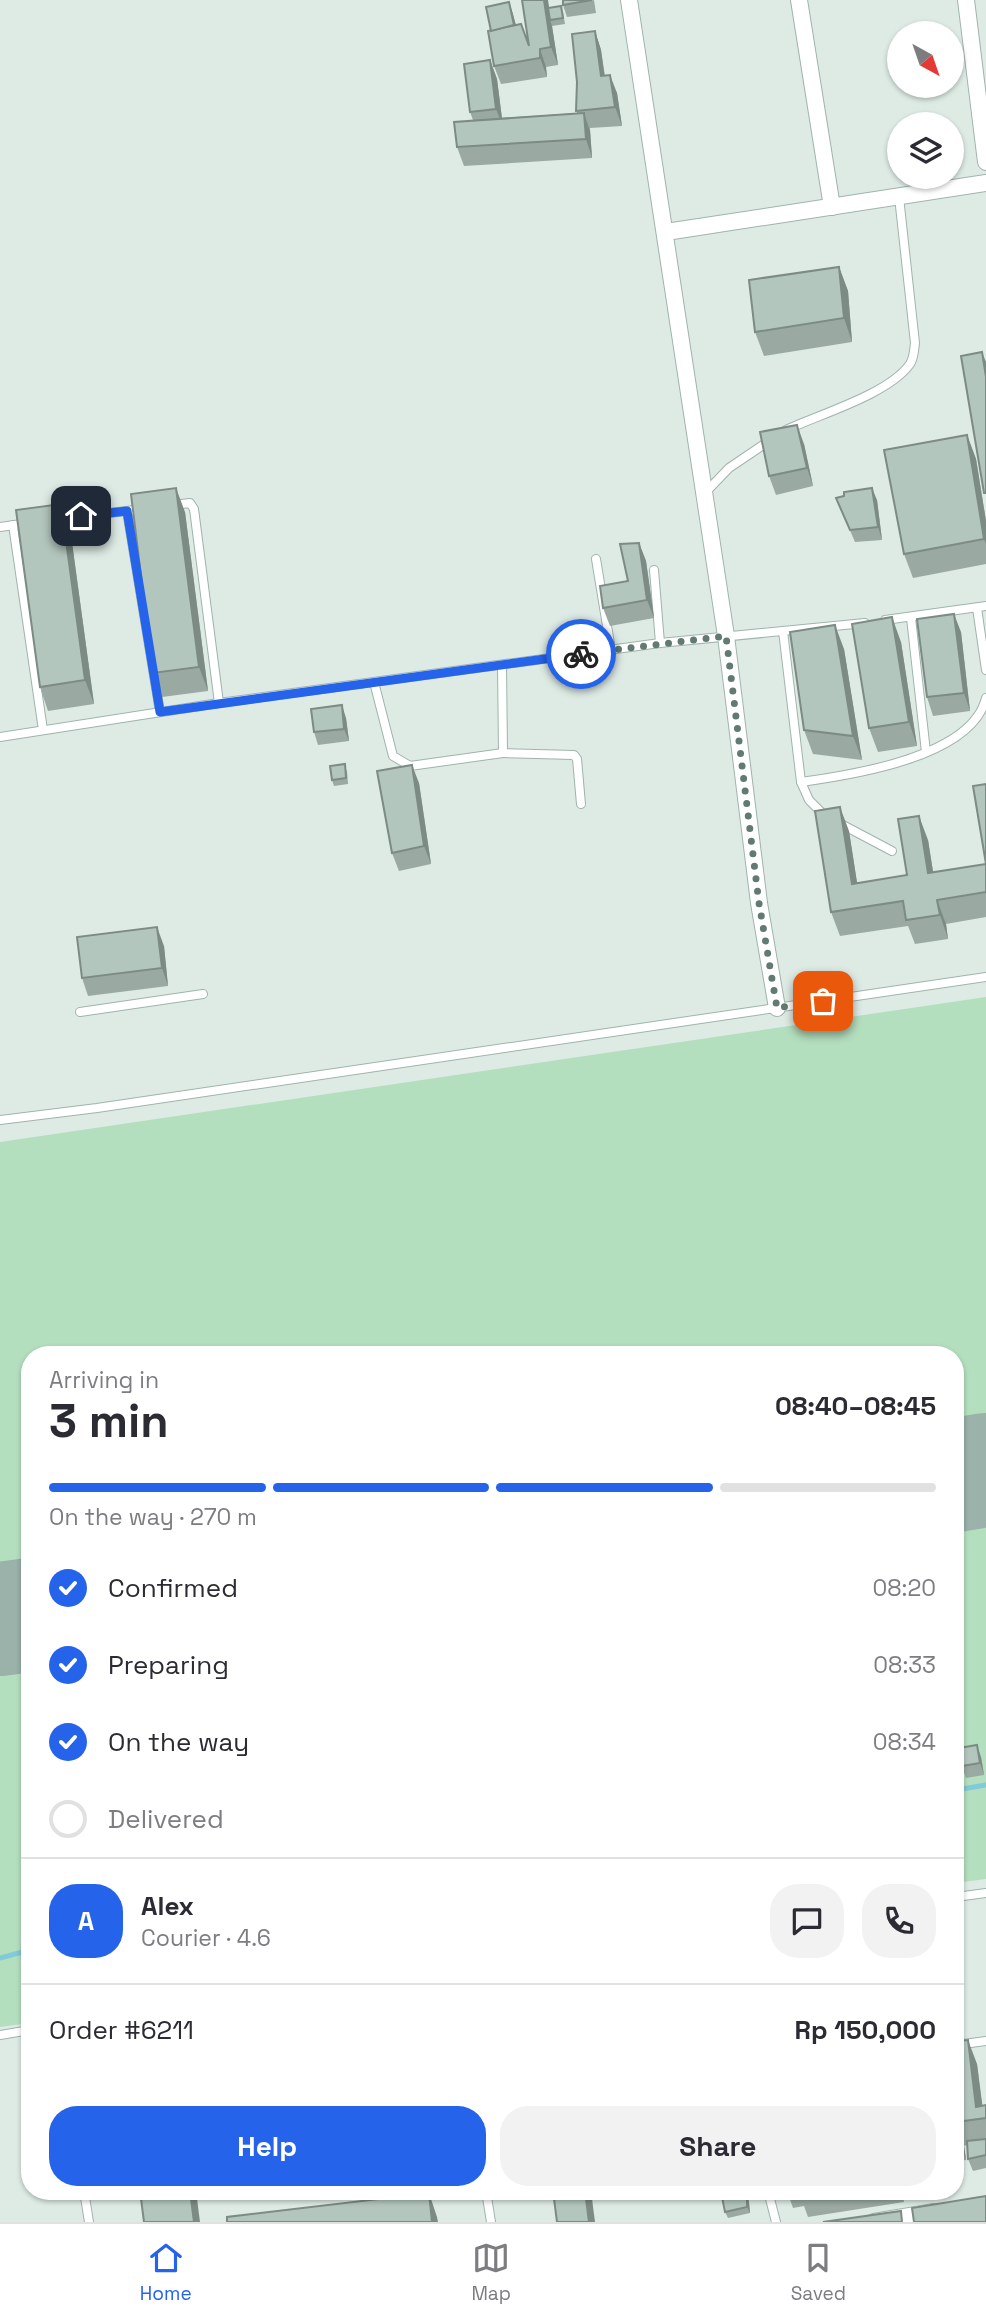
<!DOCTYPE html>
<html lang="en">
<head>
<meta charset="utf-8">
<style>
  :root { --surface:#fff; --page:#f2f2f3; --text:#2b2b33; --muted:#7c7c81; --line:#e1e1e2; --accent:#2563eb }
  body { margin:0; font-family:"Space Grotesk",sans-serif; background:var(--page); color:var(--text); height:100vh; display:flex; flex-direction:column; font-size:26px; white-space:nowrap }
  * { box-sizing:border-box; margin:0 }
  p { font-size:23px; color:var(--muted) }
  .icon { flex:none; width:38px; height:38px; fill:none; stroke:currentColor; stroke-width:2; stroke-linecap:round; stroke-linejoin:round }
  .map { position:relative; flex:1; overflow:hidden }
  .side { position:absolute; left:21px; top:1346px; width:943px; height:854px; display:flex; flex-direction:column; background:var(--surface); border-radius:28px; box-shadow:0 2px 5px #0004 }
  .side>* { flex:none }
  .needle { width:46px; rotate:140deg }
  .fabs { position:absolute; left:887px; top:21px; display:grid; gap:14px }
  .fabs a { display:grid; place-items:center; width:77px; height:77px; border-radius:50%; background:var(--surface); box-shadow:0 2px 5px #0004; font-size:35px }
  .pin { position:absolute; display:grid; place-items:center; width:60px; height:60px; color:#fff; margin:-30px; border-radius:14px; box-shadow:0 4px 10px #0006 }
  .courier { position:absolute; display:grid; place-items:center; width:70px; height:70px; margin:-35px; border:5px solid #2563eb; border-radius:50%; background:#fff; color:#222; box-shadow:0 2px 9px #0007 }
  .summary em { font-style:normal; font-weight:800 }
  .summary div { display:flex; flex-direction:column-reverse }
  .summary { display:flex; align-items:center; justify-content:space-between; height:119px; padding:0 28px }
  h1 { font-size:46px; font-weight:800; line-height:52px }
  .bar { display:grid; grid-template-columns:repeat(4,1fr); gap:10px 7px; align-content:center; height:84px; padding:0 28px }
  .bar i { height:9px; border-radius:5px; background:var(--line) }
  .bar .active { background:var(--accent) }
  .bar p { grid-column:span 4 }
  .line { display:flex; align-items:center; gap:18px; padding:0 28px; border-top:2px solid var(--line) }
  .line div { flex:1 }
  .round { display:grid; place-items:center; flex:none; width:74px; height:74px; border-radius:28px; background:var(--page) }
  ol { padding:0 28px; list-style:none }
  li { display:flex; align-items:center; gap:21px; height:77px }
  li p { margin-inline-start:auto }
  li .icon { padding:7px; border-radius:50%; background:var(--accent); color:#fff; stroke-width:4 }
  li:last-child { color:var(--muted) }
  li i { width:38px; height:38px; border:4px solid var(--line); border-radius:50% }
  .action { display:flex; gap:14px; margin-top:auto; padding:14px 28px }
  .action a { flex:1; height:80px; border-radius:28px; background:var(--accent); color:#fff; font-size:28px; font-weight:800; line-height:80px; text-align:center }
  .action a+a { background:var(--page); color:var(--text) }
  .menu { display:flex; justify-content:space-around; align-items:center; height:98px; border-top:2px solid var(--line); background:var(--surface); font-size:19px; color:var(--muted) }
  .menu a { display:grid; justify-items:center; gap:4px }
  .menu .active { color:var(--accent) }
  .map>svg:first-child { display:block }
  .green { fill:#b4dfbf }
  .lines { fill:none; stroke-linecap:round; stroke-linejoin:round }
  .stream { stroke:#7fcbd7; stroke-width:5 }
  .runway { stroke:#9ab2aa; stroke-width:114 }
  .service-casing { stroke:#a0b3ac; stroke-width:10 }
  .minor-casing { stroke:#a0b3ac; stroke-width:18 }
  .service { stroke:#fff; stroke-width:8 }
  .minor { stroke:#fff; stroke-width:16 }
  .wall { fill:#9aaaa3 }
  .shaded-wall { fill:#7d8b85 }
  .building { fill:#b3c6be; stroke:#7d8b85; stroke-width:2 }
  .done { stroke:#617a72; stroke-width:7; stroke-dasharray:0 12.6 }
  .route { stroke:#2563eb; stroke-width:9 }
</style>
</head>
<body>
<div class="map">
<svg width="986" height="2222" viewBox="0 0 986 2222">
  <rect width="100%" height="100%" fill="#deebe5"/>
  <!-- green -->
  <path class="green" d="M986,997V1879L956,1883V1354H30V2023L0,2027V1142Z"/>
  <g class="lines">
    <!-- stream -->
    <g class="stream">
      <path d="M956,1790L986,1785"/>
      <path d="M0,1958L30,1950"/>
    </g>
    <!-- runway -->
    <g class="runway">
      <path d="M956,1475L986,1470"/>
      <path d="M0,1619L30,1615"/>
    </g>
    <!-- service casing -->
    <g class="service-casing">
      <g id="service">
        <path d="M786,430C820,414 889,394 910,364C914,358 914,350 915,343L899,197"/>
        <path d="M704,494L729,468L772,439"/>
        <path d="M173,505L190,503L194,509L219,703"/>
        <path d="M127,511L160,712"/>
        <path d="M58,519L143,509"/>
        <path d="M13,525L43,730"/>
        <path d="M0,527L28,523"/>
        <path d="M596,559L611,650"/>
        <path d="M654,570L660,643"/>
        <path d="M977,608L986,670"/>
        <path d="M911,618L926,752"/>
        <path d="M885,620L986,606"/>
        <path d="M783,631L801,782L809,800L824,815"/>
        <path d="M502,665L503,753L574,755L577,759L581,804"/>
        <path d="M374,682L393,756L410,766L503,753"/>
        <path d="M0,737L219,703L660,643L865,623"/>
        <path d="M801,782C852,775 972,757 986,698"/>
        <path d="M839,823L892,851"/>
        <path d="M80,1012L203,994"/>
        <path d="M0,1120L97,1108L986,977"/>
        <path d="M956,1897L986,1893"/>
        <path d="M0,2035L30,2030"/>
        <path d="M956,2045L986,2041"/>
        <path d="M84,2191L89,2222"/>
        <path d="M486,2191L491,2222"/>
        <path d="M768,2191L776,2222"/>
      </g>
    </g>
    <!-- minor casing -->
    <g class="minor-casing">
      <g id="minor">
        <path d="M629,0L726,636L759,903L777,1008"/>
        <path d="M799,0L832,207"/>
        <path d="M966,0L986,162"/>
        <path d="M666,232L986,183"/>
        <path d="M874,2222L934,2212"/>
      </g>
    </g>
    <!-- service -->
    <use href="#service" class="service"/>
    <!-- minor -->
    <use href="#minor" class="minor"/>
  </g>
  <!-- wall -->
  <g class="wall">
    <path d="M594,0L596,13L567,17L563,5Z"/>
    <path d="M509,2L516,25L529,46L549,8L563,12L565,24L552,26L558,65L546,67L547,77L501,84L494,66L491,31Z"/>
    <path d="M595,31L601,50L605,76L617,93L622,126L590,128L592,158L464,166L457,147L473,120L470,112L490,60L497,79L502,118L577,113L576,111Z"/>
    <path d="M839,267L848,291L852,342L764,356L755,332Z"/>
    <path d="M967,435L976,459L986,521V564L913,578L904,554Z"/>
    <path d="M804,444L813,486L776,495L769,476Z"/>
    <path d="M836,498L877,500L882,540L855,542Z"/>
    <path d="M61,504L70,528L94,704L48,711L40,687Z"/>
    <path d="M185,512L208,691L162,697L153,673Z"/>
    <path d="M639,543L646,561L654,618L610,626L603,608L628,581Z"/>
    <path d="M961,632L970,711L933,716L927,697Z"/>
    <path d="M901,642L917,746L878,752L869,728Z"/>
    <path d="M844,649L862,760L813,754L804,730Z"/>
    <path d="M346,718L349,741L318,745L314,732Z"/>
    <path d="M347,770L348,784L334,786L332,780Z"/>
    <path d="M419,783L431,864L399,871L392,853Z"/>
    <path d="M986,784V917L946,924L948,939L915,944L908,926L840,936L831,912L849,831L857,883L907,875L928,840L933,872L986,864Z"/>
    <path d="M164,946L168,986L88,996L82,978Z"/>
    <path d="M981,1757L984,1775L966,1778L962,1766Z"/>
    <path d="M956,2041L977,2064L982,2106L986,2105V2168L973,2171L968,2159L967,2145L964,2146L966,2160L956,2161Z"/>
    <path d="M610,2191H654L612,2197Z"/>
    <path d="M787,2191H903L904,2202L808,2217L804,2206L793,2208Z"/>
    <path d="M747,2195L749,2202L750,2213L728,2218L725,2212Z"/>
  </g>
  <!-- shaded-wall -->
  <g class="shaded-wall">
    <path d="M544,0H548L551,20H550L552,26L558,65L551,47Z"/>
    <path d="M509,2L513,14L519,38L514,26Z"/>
    <path d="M595,31L601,50L607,95L601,76Z"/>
    <path d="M540,49L546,67L547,77L540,58Z"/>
    <path d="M490,60L497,79L503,127L496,109Z"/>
    <path d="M610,75L617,93L622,126L615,107Z"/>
    <path d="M584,113L590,131L592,158L586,139Z"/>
    <path d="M839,267L848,291L852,342L844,318Z"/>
    <path d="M982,352L986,362V377Z"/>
    <path d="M797,425L804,444L813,486L807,468Z"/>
    <path d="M967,435L976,459L986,521V544L984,539Z"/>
    <path d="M176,488L185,512L208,691L199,667Z"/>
    <path d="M872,488L877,500L882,540L878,527Z"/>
    <path d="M61,504L70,528L94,704L85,680Z"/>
    <path d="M639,543L646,561L654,618L647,600Z"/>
    <path d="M954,614L961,632L970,711L964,693Z"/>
    <path d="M892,617L901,642L917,746L909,722Z"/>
    <path d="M835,625L844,649L862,760L853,736Z"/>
    <path d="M342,705L346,718L349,741L344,729Z"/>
    <path d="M412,765L419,783L431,864L424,846Z"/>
    <path d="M840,807L849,831L861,908L852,884Z"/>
    <path d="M919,816L928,840L937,897L928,873Z"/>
    <path d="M937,900L946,924L948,939L940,915Z"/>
    <path d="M157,927L164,946L168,986L162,968Z"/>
    <path d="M977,1745L981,1757L984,1775L980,1763Z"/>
    <path d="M968,2040L977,2064L984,2118L976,2107Z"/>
    <path d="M956,2122L964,2146L966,2160L957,2136Z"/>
    <path d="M190,2191H196L200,2222H194Z"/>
    <path d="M585,2191H591L595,2222H589Z"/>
    <path d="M429,2193L437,2217L438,2222H432Z"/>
    <path d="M747,2195L749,2202L750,2213L747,2207Z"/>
  </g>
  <!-- building -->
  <g class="building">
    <path d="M522,0H544L551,47L540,49V58L494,66L488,31L521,24L529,46Z"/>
    <path d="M563,0H592L563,5Z"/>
    <path d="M509,2L514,25L491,31L486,7Z"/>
    <path d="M561,6L563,18L550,20L548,8Z"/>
    <path d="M595,31L601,76L610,75L615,107L576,111L577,82L572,34Z"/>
    <path d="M490,60L496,109L470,112L464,64Z"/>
    <path d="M584,113L586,139L457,147L454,122Z"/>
    <path d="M839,267L844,318L755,332L749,280Z"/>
    <path d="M982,352L986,377V493H984L961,356Z"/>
    <path d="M797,425L807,468L769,476L760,432Z"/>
    <path d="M967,435L984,539L904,554L884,450Z"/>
    <path d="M176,488L199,667L153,673L131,494Z"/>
    <path d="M872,488L878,527L850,530L836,498L844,496V492Z"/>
    <path d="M61,504L85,680L40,687L16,510Z"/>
    <path d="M639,543L647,600L603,608L600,586L628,581L620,544Z"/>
    <path d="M954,614L964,693L927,697L917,619Z"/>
    <path d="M892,617L909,722L869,728L852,624Z"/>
    <path d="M835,625L853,736L804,730L790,632Z"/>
    <path d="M342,705L344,729L314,732L311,709Z"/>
    <path d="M345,764L346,778L332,780L330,766Z"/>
    <path d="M412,765L424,846L392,853L377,771Z"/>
    <path d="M986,784V892L937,900L940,915L906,920L903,901L831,912L815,811L840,807L852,884L907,875L898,819L919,816L928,873L986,864L973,786Z"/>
    <path d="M157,927L162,968L82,978L77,937Z"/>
    <path d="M977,1745L980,1763L962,1766L959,1748Z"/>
    <path d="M968,2040L976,2107L986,2105V2118L956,2122V2041Z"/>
    <path d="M986,2139V2155L968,2159L967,2141Z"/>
    <path d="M140,2191H190L194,2222H144Z"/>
    <path d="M553,2191H585L589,2222H557Z"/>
    <path d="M429,2193L432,2222H227V2217Z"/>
    <path d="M747,2195V2207L725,2212L722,2197Z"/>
    <path d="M986,2196V2222H914L912,2208Z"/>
    <path d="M901,2211L902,2222H823Z"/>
  </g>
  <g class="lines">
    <!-- done -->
    <path class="done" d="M581,654L726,636L759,903L777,1008L823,1001"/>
    <!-- route -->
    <path class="route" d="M81,516L127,511L160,712L581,654"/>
  </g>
</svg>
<div class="fabs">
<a><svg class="needle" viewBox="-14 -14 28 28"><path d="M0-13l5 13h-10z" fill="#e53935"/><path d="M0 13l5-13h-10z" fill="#7c7c81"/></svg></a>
<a><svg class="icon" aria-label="layers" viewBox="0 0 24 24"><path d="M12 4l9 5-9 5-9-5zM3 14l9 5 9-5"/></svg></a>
</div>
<div class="pin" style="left:823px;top:1001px;background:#ea580c"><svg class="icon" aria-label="bag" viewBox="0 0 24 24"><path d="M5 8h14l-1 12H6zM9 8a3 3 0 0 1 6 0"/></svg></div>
<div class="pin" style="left:81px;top:516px;background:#1f2937"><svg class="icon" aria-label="home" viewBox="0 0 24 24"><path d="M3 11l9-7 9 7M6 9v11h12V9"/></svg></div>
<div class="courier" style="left:581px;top:654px"><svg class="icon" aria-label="bike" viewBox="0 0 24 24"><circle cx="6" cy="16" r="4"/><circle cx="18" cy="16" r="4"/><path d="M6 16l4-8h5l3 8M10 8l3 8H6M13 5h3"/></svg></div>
<section class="side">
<div class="summary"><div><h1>3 min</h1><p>Arriving in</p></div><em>08:40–08:45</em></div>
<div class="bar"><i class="active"></i><i class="active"></i><i class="active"></i><i></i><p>On the way · 270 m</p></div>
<ol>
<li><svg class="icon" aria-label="check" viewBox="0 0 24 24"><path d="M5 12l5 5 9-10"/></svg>Confirmed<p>08:20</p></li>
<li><svg class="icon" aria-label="check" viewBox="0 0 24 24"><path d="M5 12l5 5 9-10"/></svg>Preparing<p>08:33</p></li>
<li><svg class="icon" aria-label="check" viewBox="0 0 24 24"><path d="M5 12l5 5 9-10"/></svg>On the way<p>08:34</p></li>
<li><i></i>Delivered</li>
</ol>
<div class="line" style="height:126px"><b class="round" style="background:var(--accent);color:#fff">A</b><div><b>Alex</b><p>Courier · 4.6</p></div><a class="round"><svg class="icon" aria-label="chat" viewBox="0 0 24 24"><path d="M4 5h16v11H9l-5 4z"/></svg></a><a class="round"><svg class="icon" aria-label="phone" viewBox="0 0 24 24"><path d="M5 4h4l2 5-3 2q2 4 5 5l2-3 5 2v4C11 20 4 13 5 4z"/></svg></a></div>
<div class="line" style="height:91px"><div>Order #6211</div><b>Rp 150,000</b></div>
<div class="action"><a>Help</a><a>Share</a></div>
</section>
</div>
<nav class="menu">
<a class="active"><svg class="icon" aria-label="home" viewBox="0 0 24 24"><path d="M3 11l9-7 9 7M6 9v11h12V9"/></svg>Home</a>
<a><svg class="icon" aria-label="map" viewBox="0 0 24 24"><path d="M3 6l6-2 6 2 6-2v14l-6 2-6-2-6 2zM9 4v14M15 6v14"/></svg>Map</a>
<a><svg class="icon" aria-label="saved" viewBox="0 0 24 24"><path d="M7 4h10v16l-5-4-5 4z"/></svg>Saved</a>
</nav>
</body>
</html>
